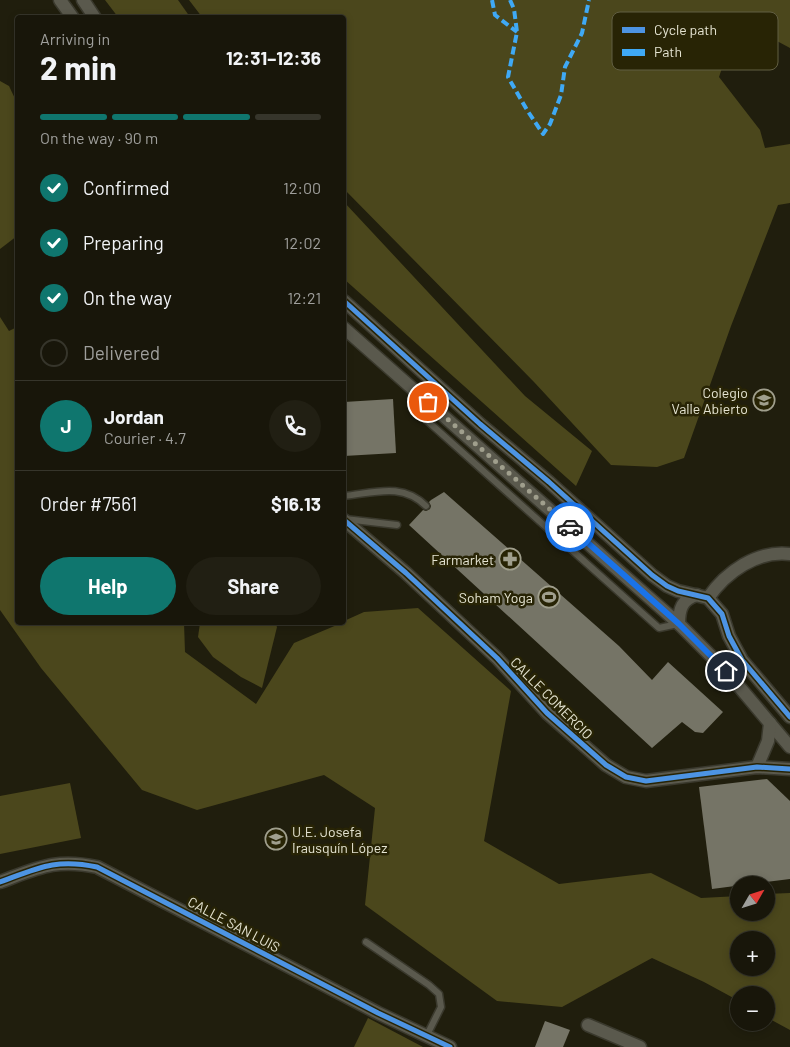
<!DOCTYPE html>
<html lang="en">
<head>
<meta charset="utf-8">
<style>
  :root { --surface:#18160a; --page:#211f13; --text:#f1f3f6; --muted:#9f9f9c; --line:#36352b; --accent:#0f766e }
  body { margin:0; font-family:Barlow,sans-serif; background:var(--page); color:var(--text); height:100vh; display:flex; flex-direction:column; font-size:19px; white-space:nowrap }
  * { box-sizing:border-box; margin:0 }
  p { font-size:16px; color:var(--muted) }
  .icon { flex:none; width:28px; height:28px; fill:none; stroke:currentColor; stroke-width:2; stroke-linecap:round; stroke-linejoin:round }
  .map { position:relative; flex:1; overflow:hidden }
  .side { position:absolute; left:15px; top:15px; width:331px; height:610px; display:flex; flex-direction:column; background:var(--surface); border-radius:5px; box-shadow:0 2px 8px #0003,0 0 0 1px var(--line) }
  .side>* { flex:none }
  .needle { width:32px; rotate:51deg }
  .fabs { position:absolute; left:730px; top:876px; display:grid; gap:10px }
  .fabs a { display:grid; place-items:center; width:45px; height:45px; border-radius:50%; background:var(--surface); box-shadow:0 2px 8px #0003,0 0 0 1px var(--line); font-size:25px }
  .pin { position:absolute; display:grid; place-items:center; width:42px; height:42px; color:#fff; margin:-21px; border:2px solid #fff; border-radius:50%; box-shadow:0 1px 5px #0007 }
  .courier { position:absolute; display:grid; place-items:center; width:50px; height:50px; margin:-25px; border:4px solid #1a73e8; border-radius:50%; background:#fff; color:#222; box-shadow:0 1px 6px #0007 }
  .overview em { font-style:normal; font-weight:700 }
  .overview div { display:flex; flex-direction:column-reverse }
  .overview { display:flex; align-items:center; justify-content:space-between; height:85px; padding:0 25px }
  h1 { font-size:32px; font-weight:700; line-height:38px }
  .bar { display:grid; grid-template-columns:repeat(4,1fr); gap:8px 5px; align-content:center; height:60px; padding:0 25px }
  .bar i { height:6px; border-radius:4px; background:var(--line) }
  .bar .on { background:var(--accent) }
  .bar p { grid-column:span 4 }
  .line { display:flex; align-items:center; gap:12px; padding:0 25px; border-top:1px solid var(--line) }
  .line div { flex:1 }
  .round { display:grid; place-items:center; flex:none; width:52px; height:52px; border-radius:26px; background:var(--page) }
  ol { padding:0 25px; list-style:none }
  li { display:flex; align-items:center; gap:15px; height:55px }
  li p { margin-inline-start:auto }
  li .icon { padding:5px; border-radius:50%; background:var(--accent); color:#fff; stroke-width:4 }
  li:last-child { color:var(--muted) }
  li i { width:28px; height:28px; border:2px solid var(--line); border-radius:50% }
  .action { display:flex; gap:10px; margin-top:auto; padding:10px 25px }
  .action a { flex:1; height:58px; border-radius:30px; background:var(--accent); color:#fff; font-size:20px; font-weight:700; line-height:58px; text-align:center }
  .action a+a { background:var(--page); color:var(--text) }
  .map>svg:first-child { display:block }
  .green { fill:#4b471c; fill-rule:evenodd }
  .building { fill:#757466 }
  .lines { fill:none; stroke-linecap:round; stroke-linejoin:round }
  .service-casing { stroke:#3a392d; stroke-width:9 }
  .minor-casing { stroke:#3a392d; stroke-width:15 }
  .service { stroke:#5a594d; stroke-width:6 }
  .minor { stroke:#5a594d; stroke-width:12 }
  .quiet { stroke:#3fa9f5; stroke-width:4; stroke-dasharray:8 4; stroke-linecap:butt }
  .cycleway-casing { stroke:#282405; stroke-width:8 }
  .cycleway { stroke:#4d94e3; stroke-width:5 }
  .done { stroke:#a09f8d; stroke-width:5; stroke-dasharray:0 9 }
  .route { stroke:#1a73e8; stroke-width:6 }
  .labels { text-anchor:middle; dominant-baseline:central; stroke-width:5; stroke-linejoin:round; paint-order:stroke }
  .poi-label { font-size:14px; fill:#e5e4d2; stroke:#282405; text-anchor:end }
  .street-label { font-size:14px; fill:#e5e4d2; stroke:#282405 }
  .key { fill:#282405; stroke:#615e42; stroke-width:1 }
  .key-label { font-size:14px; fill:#e5e4d2 }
</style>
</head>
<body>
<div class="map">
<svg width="790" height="1047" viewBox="0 0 790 1047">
  <rect width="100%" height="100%" fill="#201e0d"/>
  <!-- green -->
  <g class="green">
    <path d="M105,0H178L190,17H118Z"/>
    <path d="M189,0H790V48L738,20L719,77L760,130L765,148L790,144V203L778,205L731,326L684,458L657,467L611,465L534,382L344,189V18L202,17Z"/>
    <path d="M0,81L9,86L18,105L17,236L0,249Z"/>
    <path d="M344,202L525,396L592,451L576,486L344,279Z"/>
    <path d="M0,317L9,331L17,327L18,622L184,623L185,652L256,704L294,643L344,622V621L364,612L418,608L511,691L484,841L559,884L651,873L701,898L739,896V912H766V894L790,893V1030L766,1017V995H739V1001L704,982L652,958L562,1007L497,1001L365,905L375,808L324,775L197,810L142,790L41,668L0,610ZM739,940H766V968H739Z"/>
    <path d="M200,623H275L277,627L262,688L241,677L213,657L198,637Z"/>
    <path d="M70,783L81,838L0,854V796Z"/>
    <path d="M368,1018L423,1047H354Z"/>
  </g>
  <!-- building -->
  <g class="building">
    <path d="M393,399L396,453L344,456V402Z"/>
    <path d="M444,492L619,646L652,680L668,662L723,712L703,733L695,732L682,722L652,748L409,525L423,510L426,511L430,509L431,506L429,502L431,500Z"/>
    <path d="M767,779L790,801V879L712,889L699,787Z"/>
    <path d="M545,1021L570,1030L563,1047H535Z"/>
  </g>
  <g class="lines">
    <!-- service casing -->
    <g class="service-casing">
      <g id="service">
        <path d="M427,403L424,418L659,628L678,624"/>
        <path d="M344,496C374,493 402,482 426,506"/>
        <path d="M345,519L397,525"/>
        <path d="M366,942L429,985L439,994L441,1007L426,1037"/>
      </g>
    </g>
    <!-- minor casing -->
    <g class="minor-casing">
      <g id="minor">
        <path d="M60,0L73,18"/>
        <path d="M83,0L95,18"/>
        <path d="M344,301L480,424L549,482L652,575L667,586L678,591L708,598L722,614L729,636L742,660L790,717"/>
        <path d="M344,328L679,624L726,671L790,747"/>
        <path d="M344,520L406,573L497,658L547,713L606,765L626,777L646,781L757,767L790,769"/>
        <path d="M708,598C726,572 757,550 790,554"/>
        <path d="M679,624C679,609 682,599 697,595"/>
        <path d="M757,767L768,741L770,723"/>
        <path d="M0,882C38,868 56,858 97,867L378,1013L450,1047"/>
        <path d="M588,1025L640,1047"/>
      </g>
    </g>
    <!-- service -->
    <use href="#service" class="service"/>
    <!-- minor -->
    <use href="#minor" class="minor"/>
    <!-- quiet -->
    <g class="quiet">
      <path d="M492,0L495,15L517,32"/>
      <path d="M510,0L514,9L517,32L508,77L527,110L543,134L550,124L561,95L565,67L582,33L589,0"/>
    </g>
    <!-- cycleway casing -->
    <g class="cycleway-casing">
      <g id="cycleway">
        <path d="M344,301L480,424L549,482L652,575L667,586L678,591L708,598L722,614L729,636L742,660L790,717"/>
        <path d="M344,520L406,573L497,658L547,713L606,765L626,777L646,781L757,767L790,769"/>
        <path d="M0,882C38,868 56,858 97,867L378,1013L450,1047"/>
      </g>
    </g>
    <!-- cycleway -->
    <use href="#cycleway" class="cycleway"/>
  </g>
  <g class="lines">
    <!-- done -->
    <path class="done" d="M428,402L570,527"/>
    <!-- route -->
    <path class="route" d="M570,527L679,624L726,671"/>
  </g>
  <!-- icons -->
  <defs>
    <g id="school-ring" transform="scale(1.125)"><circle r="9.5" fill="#282405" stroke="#a09f8d" stroke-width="1.5"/><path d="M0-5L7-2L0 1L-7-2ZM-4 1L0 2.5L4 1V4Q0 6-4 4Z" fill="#a09f8d"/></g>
    <g id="pharmacy-ring" transform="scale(1.125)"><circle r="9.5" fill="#282405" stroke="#a09f8d" stroke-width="1.5"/><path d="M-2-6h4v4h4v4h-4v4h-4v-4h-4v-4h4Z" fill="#a09f8d"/></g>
    <g id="stadium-ring" transform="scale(1.125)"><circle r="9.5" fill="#282405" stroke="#a09f8d" stroke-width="1.5"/><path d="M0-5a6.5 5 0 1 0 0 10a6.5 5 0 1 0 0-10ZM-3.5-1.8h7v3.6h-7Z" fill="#a09f8d"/></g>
  </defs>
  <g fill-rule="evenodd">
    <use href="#school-ring" x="764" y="400"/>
    <use href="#pharmacy-ring" x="510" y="559"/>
    <use href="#stadium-ring" x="549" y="597"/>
    <use href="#school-ring" x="276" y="839"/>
  </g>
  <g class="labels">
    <!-- poi labels -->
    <g class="poi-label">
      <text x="748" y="392">Colegio<tspan x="748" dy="16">Valle Abierto</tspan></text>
      <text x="494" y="559">Farmarket</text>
      <text x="533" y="597">Soham Yoga</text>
      <text x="292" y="831" text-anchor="start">U.E. Josefa<tspan x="292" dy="16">Irausquín López</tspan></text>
    </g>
    <!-- street labels -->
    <g class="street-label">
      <text transform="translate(552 698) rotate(45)">CALLE COMERCIO</text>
      <text transform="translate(234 924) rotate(28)">CALLE SAN LUIS</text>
    </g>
  </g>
  <!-- legend -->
  <rect x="612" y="12" width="166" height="58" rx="8" class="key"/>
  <rect x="622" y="27" width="23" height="6" fill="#4d94e3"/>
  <rect x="622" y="49" width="23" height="7" fill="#3fa9f5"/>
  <g class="key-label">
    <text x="654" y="35">Cycle path</text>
    <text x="654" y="57">Path</text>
  </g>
</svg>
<div class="fabs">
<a><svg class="needle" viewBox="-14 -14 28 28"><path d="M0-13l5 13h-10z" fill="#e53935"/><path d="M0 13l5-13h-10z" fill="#9f9f9c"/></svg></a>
<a>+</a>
<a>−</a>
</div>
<div class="pin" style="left:428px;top:402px;background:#ea580c"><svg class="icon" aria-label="bag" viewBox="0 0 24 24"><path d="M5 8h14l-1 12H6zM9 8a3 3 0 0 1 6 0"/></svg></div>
<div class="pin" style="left:726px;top:671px;background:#1f2937"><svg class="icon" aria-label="home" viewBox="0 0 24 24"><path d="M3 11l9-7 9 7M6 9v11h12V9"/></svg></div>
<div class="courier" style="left:570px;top:527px"><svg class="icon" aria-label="car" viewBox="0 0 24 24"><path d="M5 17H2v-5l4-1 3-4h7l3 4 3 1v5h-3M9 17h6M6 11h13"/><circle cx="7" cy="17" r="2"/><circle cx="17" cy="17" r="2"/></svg></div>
<section class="side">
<div class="overview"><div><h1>2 min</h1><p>Arriving in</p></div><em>12:31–12:36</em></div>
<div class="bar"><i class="on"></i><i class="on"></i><i class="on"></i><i></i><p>On the way · 90 m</p></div>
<ol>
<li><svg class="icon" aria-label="check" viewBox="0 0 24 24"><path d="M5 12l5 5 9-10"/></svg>Confirmed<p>12:00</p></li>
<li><svg class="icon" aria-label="check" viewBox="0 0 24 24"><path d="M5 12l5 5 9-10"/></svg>Preparing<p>12:02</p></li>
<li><svg class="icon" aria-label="check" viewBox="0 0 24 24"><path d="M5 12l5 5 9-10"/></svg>On the way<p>12:21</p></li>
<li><i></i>Delivered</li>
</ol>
<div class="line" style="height:90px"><b class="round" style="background:var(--accent);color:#fff">J</b><div><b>Jordan</b><p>Courier · 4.7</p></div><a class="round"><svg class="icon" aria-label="phone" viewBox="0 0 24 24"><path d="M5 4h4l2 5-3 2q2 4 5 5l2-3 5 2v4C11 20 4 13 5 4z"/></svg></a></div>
<div class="line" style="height:65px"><div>Order #7561</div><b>$16.13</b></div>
<div class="action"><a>Help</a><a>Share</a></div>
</section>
</div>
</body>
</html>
